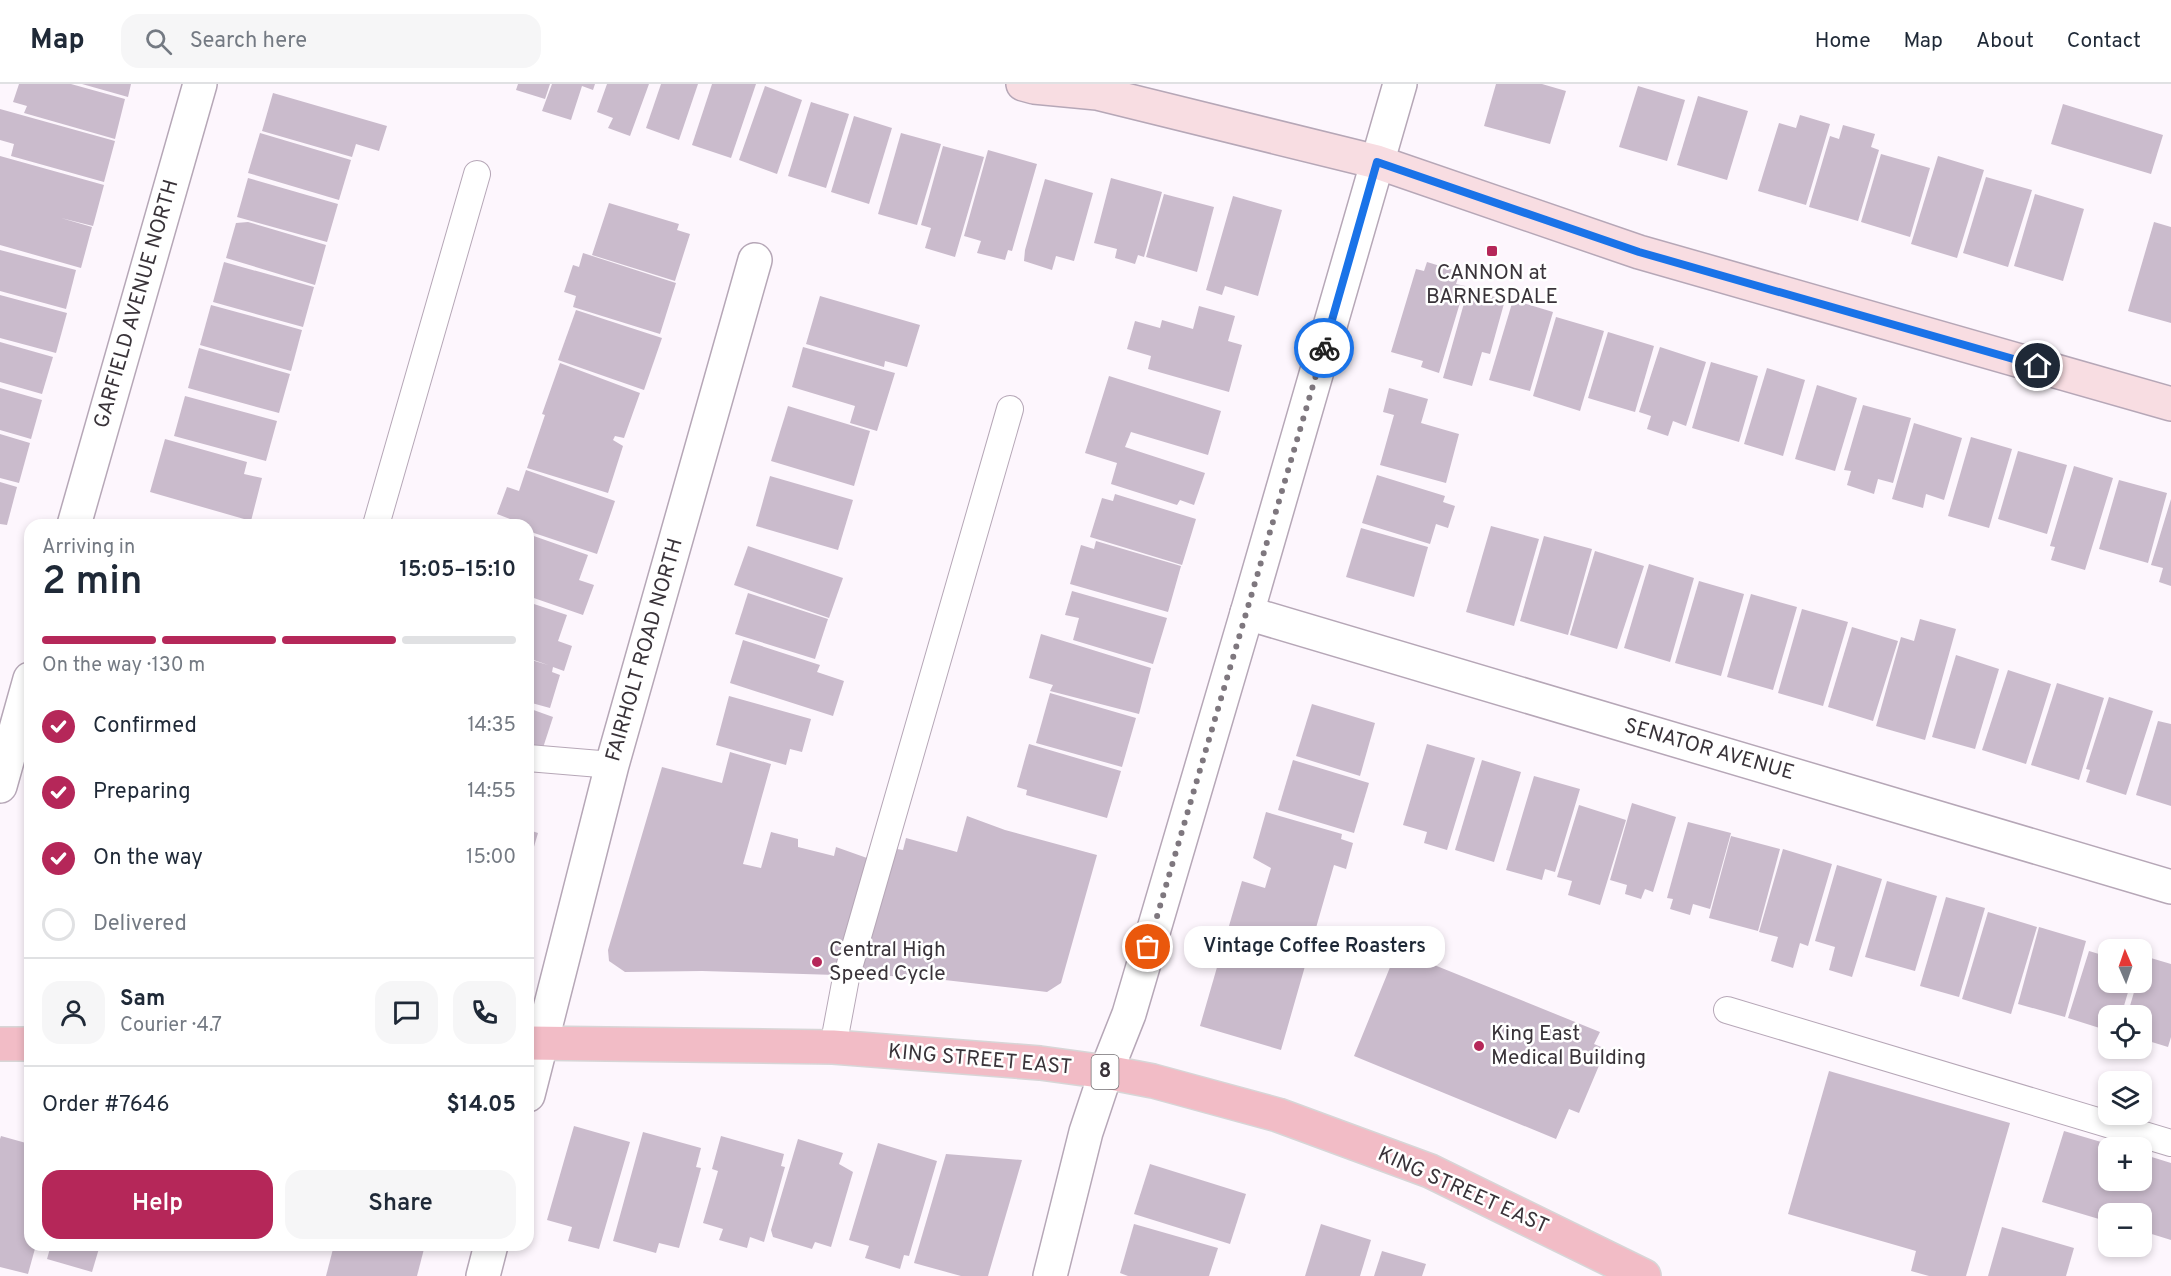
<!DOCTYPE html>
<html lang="en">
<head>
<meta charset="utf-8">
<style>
  :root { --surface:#fff; --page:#f6f6f7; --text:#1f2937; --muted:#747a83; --line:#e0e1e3; --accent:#b52759 }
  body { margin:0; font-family:Overpass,sans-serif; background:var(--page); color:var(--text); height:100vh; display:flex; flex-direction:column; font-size:22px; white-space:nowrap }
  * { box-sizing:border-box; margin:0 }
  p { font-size:20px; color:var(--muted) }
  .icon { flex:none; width:33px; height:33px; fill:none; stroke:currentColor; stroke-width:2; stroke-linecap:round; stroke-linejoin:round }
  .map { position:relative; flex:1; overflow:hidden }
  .sheet { position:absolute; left:24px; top:435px; width:510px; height:732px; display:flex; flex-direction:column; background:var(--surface); border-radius:18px; box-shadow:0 3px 9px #0003 }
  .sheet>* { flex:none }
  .needle { width:39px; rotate:358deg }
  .controls { position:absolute; left:2098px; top:855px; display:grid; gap:12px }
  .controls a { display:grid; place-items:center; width:54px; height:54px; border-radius:12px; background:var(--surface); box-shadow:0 3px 9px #0003; font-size:30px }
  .pin { position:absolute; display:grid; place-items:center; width:51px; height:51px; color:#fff; margin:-26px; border:3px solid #fff; border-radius:50%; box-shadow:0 2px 6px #0007 }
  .courier { position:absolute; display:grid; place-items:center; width:60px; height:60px; margin:-30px; border:4px solid #1a73e8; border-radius:50%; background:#fff; color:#222; box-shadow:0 2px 8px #0007 }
  .bubble { position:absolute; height:42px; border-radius:18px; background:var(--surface); box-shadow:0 3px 9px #0003; font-size:20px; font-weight:600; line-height:42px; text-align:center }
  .overview em { font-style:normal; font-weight:600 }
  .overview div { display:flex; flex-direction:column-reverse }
  .overview { display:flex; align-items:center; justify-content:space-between; height:102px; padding:0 18px }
  h1 { font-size:39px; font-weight:600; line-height:45px }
  .bar { display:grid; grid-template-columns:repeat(4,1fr); gap:9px 6px; align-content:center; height:72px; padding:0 18px }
  .bar i { height:8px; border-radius:4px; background:var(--line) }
  .bar .active { background:var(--accent) }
  .bar p { grid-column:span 4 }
  .line { display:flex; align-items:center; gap:15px; padding:0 18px; border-top:2px solid var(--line) }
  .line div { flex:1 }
  .round { display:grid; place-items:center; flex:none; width:63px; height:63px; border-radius:18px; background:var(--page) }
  ol { padding:0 18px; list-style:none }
  li { display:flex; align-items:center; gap:18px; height:66px }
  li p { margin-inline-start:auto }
  li .icon { padding:6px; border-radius:50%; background:var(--accent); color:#fff; stroke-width:4 }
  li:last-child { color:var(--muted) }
  li i { width:33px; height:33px; border:3px solid var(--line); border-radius:50% }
  .cta { display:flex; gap:12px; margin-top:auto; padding:12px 18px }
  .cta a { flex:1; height:69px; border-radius:18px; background:var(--accent); color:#fff; font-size:24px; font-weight:600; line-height:69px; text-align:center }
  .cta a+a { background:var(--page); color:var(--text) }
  header { display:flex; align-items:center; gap:36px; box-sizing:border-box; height:84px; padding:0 30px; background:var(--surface); border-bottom:2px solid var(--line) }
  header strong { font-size:28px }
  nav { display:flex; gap:33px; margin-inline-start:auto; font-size:21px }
  .search { width:420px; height:54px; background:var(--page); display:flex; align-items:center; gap:15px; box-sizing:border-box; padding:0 21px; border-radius:18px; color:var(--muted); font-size:22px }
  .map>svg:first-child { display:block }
  .building { fill:#cabbcc }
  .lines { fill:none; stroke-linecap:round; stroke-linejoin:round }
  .service-casing { stroke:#b6a7b7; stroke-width:28 }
  .minor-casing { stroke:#b6a7b7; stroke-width:36 }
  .secondary-casing { stroke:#b6a7b7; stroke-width:36 }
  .primary-casing { stroke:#d7d6d7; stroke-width:36 }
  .service { stroke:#fff; stroke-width:26 }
  .minor { stroke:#fff; stroke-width:33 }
  .secondary { stroke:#f8dde2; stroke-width:33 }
  .primary { stroke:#f2bcc6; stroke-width:33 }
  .done { stroke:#7e777e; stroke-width:6; stroke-dasharray:0 10.8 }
  .route { stroke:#1a73e8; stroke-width:8 }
  .poi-dot { fill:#b52759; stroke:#fff; stroke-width:2 }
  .labels { text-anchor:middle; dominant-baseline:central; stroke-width:5; stroke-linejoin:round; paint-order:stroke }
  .shield { fill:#fff; stroke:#747074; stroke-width:1.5 }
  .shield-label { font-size:20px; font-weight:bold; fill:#393339 }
  .poi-label { font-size:21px; fill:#393339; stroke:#fff; text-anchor:start }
  .street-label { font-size:21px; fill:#393339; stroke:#fff }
</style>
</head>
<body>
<header>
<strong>Map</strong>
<div class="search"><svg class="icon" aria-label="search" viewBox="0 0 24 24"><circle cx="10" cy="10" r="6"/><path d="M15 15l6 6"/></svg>Search here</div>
<nav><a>Home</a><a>Map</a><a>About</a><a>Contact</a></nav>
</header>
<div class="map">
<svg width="2171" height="1192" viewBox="0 0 2171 1192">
  <rect width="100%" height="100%" fill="#fdf6fd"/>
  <!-- building -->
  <g class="building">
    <path d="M19,0H71L125,15L115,55L24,29L27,22L13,18Z"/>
    <path d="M82,0H131L128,13Z"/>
    <path d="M518,0H550L545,15L516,6Z"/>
    <path d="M552,0H595L593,6L582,2L571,36L542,27Z"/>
    <path d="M607,0H649L630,52L608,44L613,34L597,28Z"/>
    <path d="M661,0H698L679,56L646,44Z"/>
    <path d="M712,0H756L731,74L692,61Z"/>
    <path d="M1496,0H1542L1566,7L1550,60L1484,42Z"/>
    <path d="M765,2L802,16L777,90L739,76Z"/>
    <path d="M1638,2L1685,16L1667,77L1619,63Z"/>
    <path d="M273,9L387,42L379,67L356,60L352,73L262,47Z"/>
    <path d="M1698,12L1748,27L1727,96L1677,81Z"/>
    <path d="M811,18L849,30L826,104L788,92Z"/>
    <path d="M2063,20L2163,51L2151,90L2051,60Z"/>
    <path d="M0,25L115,57L104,98L11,72L14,60L0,56Z"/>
    <path d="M1800,31L1830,40L1806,121L1758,107L1779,39L1796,44Z"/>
    <path d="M854,32L892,44L869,120L831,108Z"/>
    <path d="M1843,41L1875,50L1871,63L1879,66L1858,137L1809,123L1830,52L1839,55Z"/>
    <path d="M260,49L351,76L339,116L248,89Z"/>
    <path d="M901,49L941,60L917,141L878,130Z"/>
    <path d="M943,62L984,73L955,173L925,164L931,144L921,141Z"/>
    <path d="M988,66L1037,80L1012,167L1008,166L1005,176L977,169L981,157L964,152Z"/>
    <path d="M1881,70L1930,84L1910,153L1861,138Z"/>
    <path d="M0,72L104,101L93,142L61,134L92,143L81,184L0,161Z"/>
    <path d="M1938,72L1984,86L1957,174L1911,160Z"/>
    <path d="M1986,93L2032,106L2008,183L1963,169Z"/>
    <path d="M248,94L338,120L327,158L237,133Z"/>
    <path d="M1111,94L1162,108L1144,173L1138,171L1135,180L1115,174L1117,165L1094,159Z"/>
    <path d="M1045,95L1093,109L1074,177L1056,172L1052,186L1024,177L1025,166Z"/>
    <path d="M1164,110L1214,123L1197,188L1146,173Z"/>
    <path d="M2035,110L2084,125L2063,197L2014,182Z"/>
    <path d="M1233,112L1282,126L1258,212L1225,202L1222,211L1206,206Z"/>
    <path d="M609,119L679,140L677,146L690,150L675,197L592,171Z"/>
    <path d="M248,138L326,161L315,201L226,174L236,139Z"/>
    <path d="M2154,138L2171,143V239L2128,227Z"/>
    <path d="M0,166L76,186L66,225L0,207Z"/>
    <path d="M583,169L676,199L660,250L573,223L576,212L564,208L573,181L579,183Z"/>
    <path d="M224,178L314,203L303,243L213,218Z"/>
    <path d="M1427,178L1460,188L1456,200L1465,202L1439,289L1421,283L1423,277L1391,268L1416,185L1424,187Z"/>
    <path d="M1468,205L1505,216L1490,270L1482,268L1472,302L1443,294Z"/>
    <path d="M0,211L67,229L56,269L0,254Z"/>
    <path d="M820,212L920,241L907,283L885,277L884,283L806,260Z"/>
    <path d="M1513,216L1553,228L1530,307L1489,296Z"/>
    <path d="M211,221L302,246L291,287L200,261Z"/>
    <path d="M1199,222L1235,232L1228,257L1242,261L1229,308L1148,285L1151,272L1127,265L1135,237L1160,244L1162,236L1193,245Z"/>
    <path d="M576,226L662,254L644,306L558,276Z"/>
    <path d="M1556,233L1604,247L1580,327L1533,312Z"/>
    <path d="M1608,248L1654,262L1635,328L1588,314Z"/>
    <path d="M0,258L53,273L42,310L0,298Z"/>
    <path d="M803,263L895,289L877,347L850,339L855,322L792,303Z"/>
    <path d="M1660,263L1706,278L1686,342L1673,337L1668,352L1647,345L1651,332L1639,328Z"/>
    <path d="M199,264L290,290L279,329L188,304Z"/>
    <path d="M1711,278L1758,292L1739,358L1692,344Z"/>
    <path d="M560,279L640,309L624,354L615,352L613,356L623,362L608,409L527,384L545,331L542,330Z"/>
    <path d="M1767,284L1805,296L1783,372L1744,360Z"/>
    <path d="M1109,292L1221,327L1208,371L1131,348L1125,363L1205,389L1194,421L1180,416L1177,421L1111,400L1117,379L1085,369Z"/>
    <path d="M1817,301L1857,314L1835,387L1795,375Z"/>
    <path d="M0,304L42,316L31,355L0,346Z"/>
    <path d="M1389,304L1428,315L1421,339L1459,350L1446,399L1380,381L1394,331L1383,328Z"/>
    <path d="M185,312L277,337L266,377L174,352Z"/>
    <path d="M1863,321L1911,334L1893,399L1878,395L1874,410L1847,401L1851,387L1844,386Z"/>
    <path d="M788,322L870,347L854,402L771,377Z"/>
    <path d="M1914,339L1962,354L1944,416L1926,410L1923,424L1892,415Z"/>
    <path d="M0,350L30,359L19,399L0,394Z"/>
    <path d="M1971,353L2012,365L1989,444L1948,432Z"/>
    <path d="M165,355L247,378L244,390L262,394L251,437L150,408Z"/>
    <path d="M2018,367L2067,381L2047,450L1998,435Z"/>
    <path d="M2074,382L2113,394L2085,486L2051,476L2055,463L2050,462Z"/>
    <path d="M526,386L615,417L597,470L528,447V441L507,440L510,435L497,430L507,403L519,407Z"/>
    <path d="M1377,391L1445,412L1443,418L1455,422L1448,444L1436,440L1430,460L1362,439Z"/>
    <path d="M770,392L853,416L838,466L756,442Z"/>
    <path d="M2119,396L2167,409L2148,479L2099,465Z"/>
    <path d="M0,398L17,403L7,441L0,440Z"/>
    <path d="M1115,410L1196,435L1182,481L1090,453L1102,414L1113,417Z"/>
    <path d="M2171,415V502L2159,498L2163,484L2151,481Z"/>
    <path d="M1491,442L1539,455L1514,542L1466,528Z"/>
    <path d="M1361,444L1428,463L1414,513L1346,493Z"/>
    <path d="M528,450L588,471L579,496L594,501L583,531L528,512Z"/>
    <path d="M1544,452L1592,465L1568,551L1520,537Z"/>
    <path d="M1096,457L1181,482L1168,528L1070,500L1081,461L1094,465Z"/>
    <path d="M748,462L843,494L829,534L734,501Z"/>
    <path d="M1595,467L1644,482L1617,565L1570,551Z"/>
    <path d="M1649,480L1694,494L1670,578L1624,564Z"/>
    <path d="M1699,497L1744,510L1721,592L1675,579Z"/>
    <path d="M1072,507L1167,534L1153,580L1073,556L1079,534L1065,531Z"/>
    <path d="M748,509L828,535L815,575L735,550Z"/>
    <path d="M1751,510L1797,523L1773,606L1727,593Z"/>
    <path d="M528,518L567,531L558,557L572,562L564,587L553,583L552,588L560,591L550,624L528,618V575L548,581L528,574Z"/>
    <path d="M1802,525L1848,538L1823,622L1778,609Z"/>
    <path d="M1920,535L1956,545L1925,656L1876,642L1901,553L1914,557Z"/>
    <path d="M1852,543L1898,557L1873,637L1828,623Z"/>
    <path d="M1041,550L1151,584L1139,630L1050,607L1053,601L1029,594Z"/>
    <path d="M743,556L820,581L817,588L844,597L833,632L730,599Z"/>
    <path d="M1956,571L1999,585L1975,665L1932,653Z"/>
    <path d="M2008,586L2051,600L2026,680L1982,666Z"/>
    <path d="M2057,599L2104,614L2079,696L2031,681Z"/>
    <path d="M1050,609L1136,634L1122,683L1036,659Z"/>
    <path d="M729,612L811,635L802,668L790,665L786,681L716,661Z"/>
    <path d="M2109,613L2153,627L2126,711L2086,698L2090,686L2086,685Z"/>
    <path d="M1312,620L1375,639L1360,692L1296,672Z"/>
    <path d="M528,624L553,633L540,673L528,669Z"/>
    <path d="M2158,637L2171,640V722L2136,711Z"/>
    <path d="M1029,660L1121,687L1107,734L1026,711L1027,706L1017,703Z"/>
    <path d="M1427,660L1475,674L1447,766L1424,759L1427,748L1403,741Z"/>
    <path d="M730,668L771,680L743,780L761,784L771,748L798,755V763L834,772L836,763L867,774L836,891L702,887L625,888L609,877L608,866L662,683L722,699Z"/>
    <path d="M1293,676L1369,699L1354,749L1278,726Z"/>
    <path d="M1482,676L1521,688L1494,778L1455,766Z"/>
    <path d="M1534,692L1580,705L1555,788L1545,785L1542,796L1506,786Z"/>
    <path d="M1632,719L1676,733L1653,808L1645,805L1641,815L1625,810L1627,801L1610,796Z"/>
    <path d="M1579,721L1626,736L1600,821L1568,811L1572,797L1557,793Z"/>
    <path d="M1266,728L1342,750L1341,755L1353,759L1346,785L1334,781L1281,966L1200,942L1242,797L1265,804L1271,784L1253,774Z"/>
    <path d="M528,731L533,733L529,746L538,749L529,780Z"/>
    <path d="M967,732L1005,746L1097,771L1061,899L1047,908L919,893L859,891L897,765L903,766L906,754L957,768Z"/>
    <path d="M1688,738L1731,749L1710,825L1693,820L1690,831L1670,825L1673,815L1667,814Z"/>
    <path d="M1731,752L1780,765L1758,847L1709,834Z"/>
    <path d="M1783,765L1832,780L1808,862L1800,859L1793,884L1771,877L1778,853L1759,848Z"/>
    <path d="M1837,781L1882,795L1852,893L1829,886L1835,863L1815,857Z"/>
    <path d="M1887,797L1937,812L1915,887L1865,873Z"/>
    <path d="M1946,813L1985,824L1959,913L1920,902Z"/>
    <path d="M1988,828L2037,843L2011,930L1962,915Z"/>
    <path d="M2039,843L2086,857L2065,933L2018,920Z"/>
    <path d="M1397,866L1600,948L1594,960L1606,965L1579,1029L1569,1025L1556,1055L1354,972Z"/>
    <path d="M2089,867L2109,873V898H2131L2121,932H2109V947L2068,934Z"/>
    <path d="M2144,872L2171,880V953L2168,963L2142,955V932H2127L2137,898H2142V880Z"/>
    <path d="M1829,987L2010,1039L1966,1192H1929L1911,1187L1916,1167L1788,1130Z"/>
    <path d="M574,1042L630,1058L599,1165L568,1157L572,1143L547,1136Z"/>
    <path d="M2064,1047L2118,1063L2109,1064V1096H2142V1070L2171,1079V1156L2142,1147V1130H2109V1138L2042,1118Z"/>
    <path d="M643,1048L701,1064L696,1083L701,1084L679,1164L659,1159L656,1169L613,1157Z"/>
    <path d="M28,1051L30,1052V1161H36L28,1190L0,1183V1055L1,1052L26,1059Z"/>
    <path d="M721,1052L784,1070L781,1082L785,1083L764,1158L750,1153L747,1164L719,1156L723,1145L703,1139L718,1087L712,1085Z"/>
    <path d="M798,1055L843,1069L839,1080L853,1088L831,1163L815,1158L812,1165L773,1153L771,1146Z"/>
    <path d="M878,1059L937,1077L909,1172L904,1171L900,1185L865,1174L869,1162L849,1156Z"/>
    <path d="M946,1070L1022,1076L988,1192H961L914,1179Z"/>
    <path d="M1150,1080L1246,1110L1230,1160L1134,1130Z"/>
    <path d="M1134,1140L1218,1164L1209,1192H1128L1120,1189Z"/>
    <path d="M1321,1140L1371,1156L1360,1192H1305Z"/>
    <path d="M2002,1143L2074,1164L2066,1192H1988Z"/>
    <path d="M51,1161H100L92,1188L47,1175Z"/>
    <path d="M334,1161H425L417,1192H326Z"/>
    <path d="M1382,1167L1426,1180L1422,1192H1374Z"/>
  </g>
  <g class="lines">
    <!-- service casing -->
    <g class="service-casing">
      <g id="service">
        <path d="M376,441L477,90"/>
        <path d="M528,674L612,681"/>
        <path d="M1727,926L2171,1059"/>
        <path d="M833,963L846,894L1010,325"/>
      </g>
    </g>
    <!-- minor casing -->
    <g class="minor-casing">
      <g id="minor">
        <path d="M74,441L200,0"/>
        <path d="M1247,529L2171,803"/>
        <path d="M0,702L30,595"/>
        <path d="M528,1011L612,681L755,176"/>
        <path d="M483,1192L491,1161"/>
        <path d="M1050,1192L1086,1048L1106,988L1129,930L1247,529L1400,0"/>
      </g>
    </g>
    <!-- secondary casing -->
    <g class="secondary-casing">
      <path id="secondary" d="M1023,0L1034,3L1097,9L1377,78L1639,168L2171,320"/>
    </g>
    <!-- primary casing -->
    <g class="primary-casing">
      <g id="primary">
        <path d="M528,959L833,963L1040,979L1106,988L1153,997L1278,1031L1430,1087L1644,1192"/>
        <path d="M0,960H30"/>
      </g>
    </g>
    <!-- service -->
    <use href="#service" class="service"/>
    <!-- minor -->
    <use href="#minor" class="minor"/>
    <!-- secondary -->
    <use href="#secondary" class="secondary"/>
    <!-- primary -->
    <use href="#primary" class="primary"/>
  </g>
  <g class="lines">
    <!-- done -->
    <path class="done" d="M1148,863L1324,264"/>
    <!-- route -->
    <path class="route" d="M1324,264L1377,78L1639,168L2038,282"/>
  </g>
  <!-- markers -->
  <g class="poi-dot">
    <rect x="1486" y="161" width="12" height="12" rx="3"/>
    <circle cx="817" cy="878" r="6"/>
    <circle cx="1479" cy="962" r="6"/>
  </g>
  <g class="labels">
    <!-- shield labels -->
    <rect class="shield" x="1091.5" y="971" width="27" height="34" rx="4.5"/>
    <g class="shield-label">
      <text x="1105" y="988">8</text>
    </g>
    <!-- poi labels -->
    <g class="poi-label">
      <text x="1492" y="189" text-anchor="middle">CANNON at<tspan x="1492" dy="24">BARNESDALE</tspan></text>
      <text x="829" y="866">Central High<tspan x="829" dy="24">Speed Cycle</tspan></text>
      <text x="1491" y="950">King East<tspan x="1491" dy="24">Medical Building</tspan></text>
    </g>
    <!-- street labels -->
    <g class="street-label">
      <text transform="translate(137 220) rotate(-74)">GARFIELD AVENUE NORTH</text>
      <text transform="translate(645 566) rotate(-74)">FAIRHOLT ROAD NORTH</text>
      <text transform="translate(1709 666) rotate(16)">SENATOR AVENUE</text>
      <text transform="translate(980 976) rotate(5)">KING STREET EAST</text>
      <text transform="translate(1463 1107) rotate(24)">KING STREET EAST</text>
    </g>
  </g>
</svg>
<div class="controls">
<a><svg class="needle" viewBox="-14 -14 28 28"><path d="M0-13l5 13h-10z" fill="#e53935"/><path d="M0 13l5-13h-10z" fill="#747a83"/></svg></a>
<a><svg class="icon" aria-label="locate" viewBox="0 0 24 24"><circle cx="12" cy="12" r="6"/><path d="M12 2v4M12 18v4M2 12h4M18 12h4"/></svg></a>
<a><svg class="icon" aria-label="layers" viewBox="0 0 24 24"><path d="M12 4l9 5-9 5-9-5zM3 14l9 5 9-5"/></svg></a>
<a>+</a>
<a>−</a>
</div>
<div class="pin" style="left:1148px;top:863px;background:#ea580c"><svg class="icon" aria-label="bag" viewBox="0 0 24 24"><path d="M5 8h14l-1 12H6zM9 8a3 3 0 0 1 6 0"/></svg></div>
<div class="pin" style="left:2038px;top:282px;background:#1f2937"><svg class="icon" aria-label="home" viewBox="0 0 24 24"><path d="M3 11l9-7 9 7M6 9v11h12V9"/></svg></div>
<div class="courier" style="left:1324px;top:264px"><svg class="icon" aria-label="bike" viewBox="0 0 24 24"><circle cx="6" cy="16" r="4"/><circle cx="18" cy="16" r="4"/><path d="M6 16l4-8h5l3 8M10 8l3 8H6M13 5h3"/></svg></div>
<div class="bubble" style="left:1184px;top:842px;width:261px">Vintage Coffee Roasters</div>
<section class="sheet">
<div class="overview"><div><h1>2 min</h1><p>Arriving in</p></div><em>15:05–15:10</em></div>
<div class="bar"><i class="active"></i><i class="active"></i><i class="active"></i><i></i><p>On the way · 130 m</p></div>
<ol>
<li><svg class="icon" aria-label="check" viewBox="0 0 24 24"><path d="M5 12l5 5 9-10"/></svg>Confirmed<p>14:35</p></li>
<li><svg class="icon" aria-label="check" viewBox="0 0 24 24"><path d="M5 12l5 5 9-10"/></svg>Preparing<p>14:55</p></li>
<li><svg class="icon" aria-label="check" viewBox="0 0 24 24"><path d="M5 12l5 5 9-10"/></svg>On the way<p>15:00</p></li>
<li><i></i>Delivered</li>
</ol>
<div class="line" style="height:108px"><a class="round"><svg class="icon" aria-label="person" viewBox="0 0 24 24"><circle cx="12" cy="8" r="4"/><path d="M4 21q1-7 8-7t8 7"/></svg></a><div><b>Sam</b><p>Courier · 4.7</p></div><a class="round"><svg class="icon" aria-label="chat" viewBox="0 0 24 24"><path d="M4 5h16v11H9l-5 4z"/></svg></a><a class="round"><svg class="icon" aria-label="phone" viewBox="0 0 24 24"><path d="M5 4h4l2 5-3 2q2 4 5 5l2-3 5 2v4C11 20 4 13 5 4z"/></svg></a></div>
<div class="line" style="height:78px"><div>Order #7646</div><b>$14.05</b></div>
<div class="cta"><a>Help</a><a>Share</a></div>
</section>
</div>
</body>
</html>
